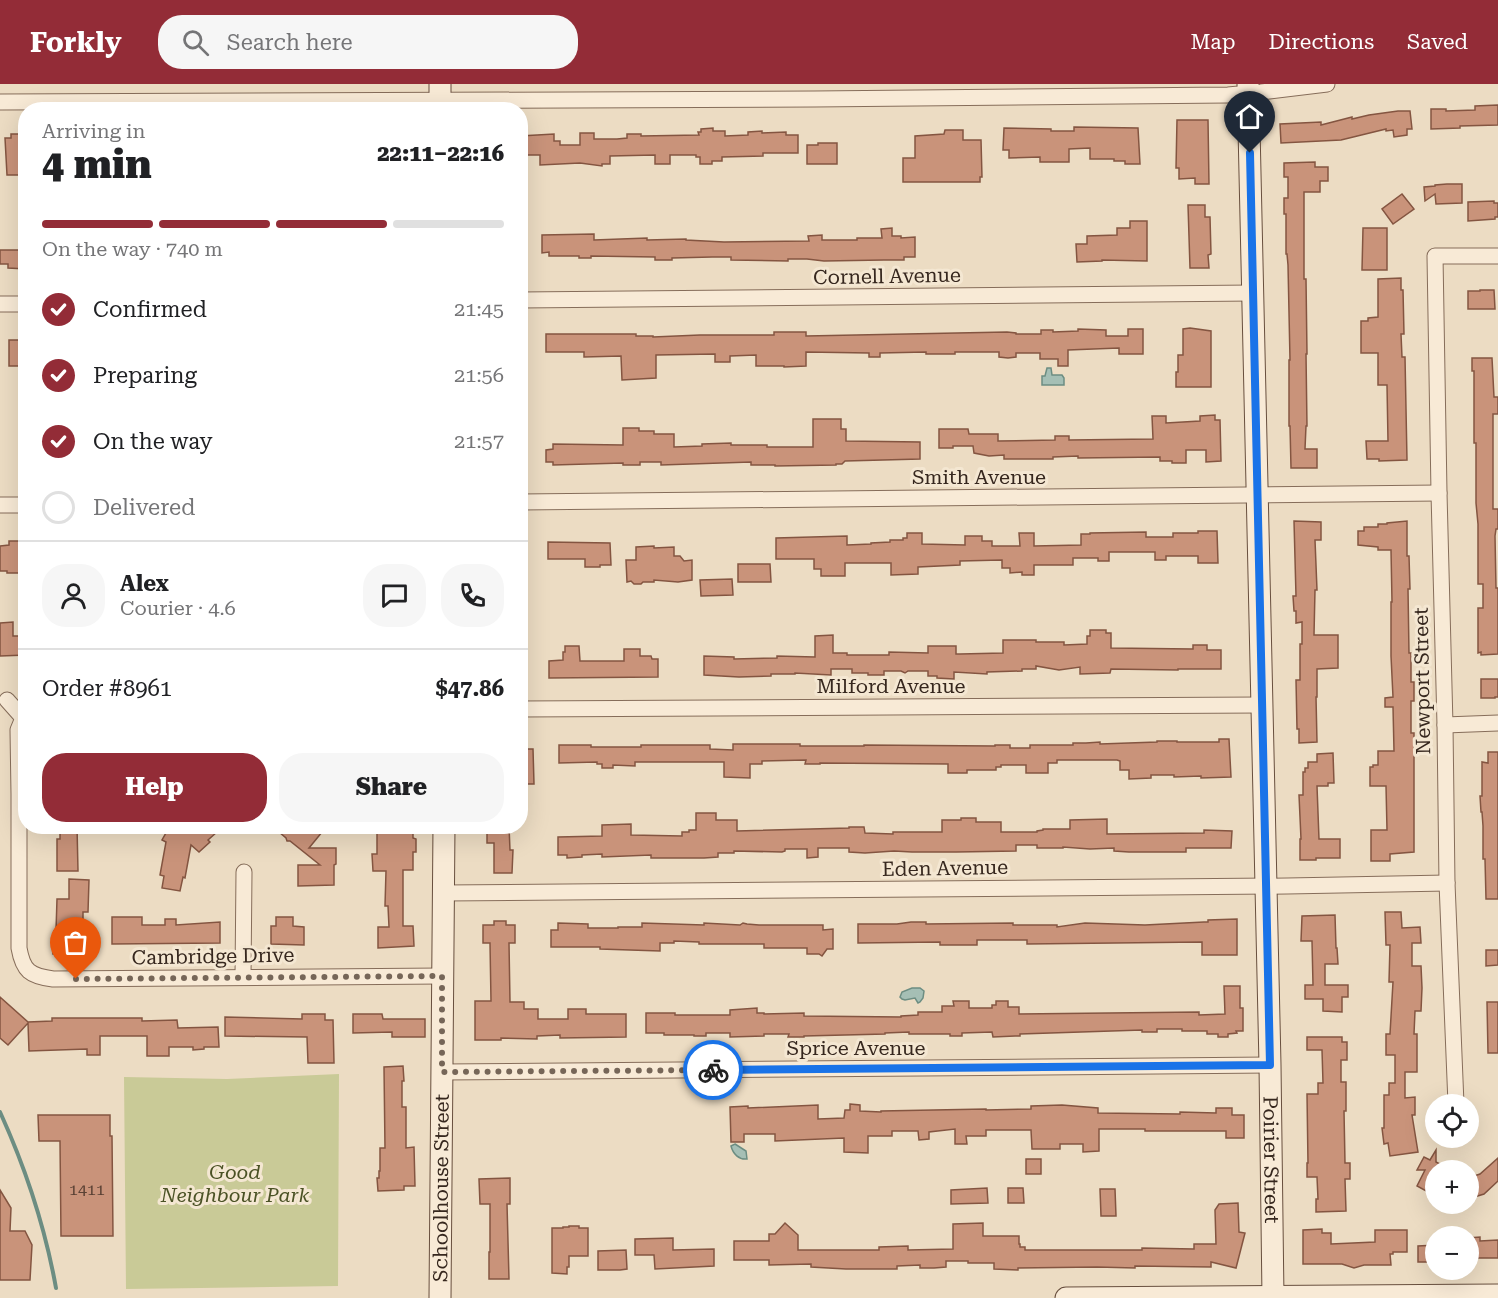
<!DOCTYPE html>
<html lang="en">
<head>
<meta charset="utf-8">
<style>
  :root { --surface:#fff; --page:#f6f6f6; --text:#202124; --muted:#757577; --line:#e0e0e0; --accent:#932c37 }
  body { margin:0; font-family:"Roboto Serif",serif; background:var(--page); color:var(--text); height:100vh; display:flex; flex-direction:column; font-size:22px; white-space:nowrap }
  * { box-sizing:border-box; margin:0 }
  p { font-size:20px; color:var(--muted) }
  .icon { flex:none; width:33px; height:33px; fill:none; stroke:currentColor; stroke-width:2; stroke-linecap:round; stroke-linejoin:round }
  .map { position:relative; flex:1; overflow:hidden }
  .drawer { position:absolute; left:18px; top:18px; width:510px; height:732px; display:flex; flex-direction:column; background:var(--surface); border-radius:24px; box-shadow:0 6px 24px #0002 }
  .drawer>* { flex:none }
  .controls { position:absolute; left:1425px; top:1010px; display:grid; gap:12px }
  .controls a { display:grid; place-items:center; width:54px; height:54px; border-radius:50%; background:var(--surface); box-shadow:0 6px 24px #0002; font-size:30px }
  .pin { position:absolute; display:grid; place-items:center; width:51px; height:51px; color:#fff; margin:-62px -26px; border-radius:50% 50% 50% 0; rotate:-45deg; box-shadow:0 0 6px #0007 }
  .pin .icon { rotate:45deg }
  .courier { position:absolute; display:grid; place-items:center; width:60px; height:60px; margin:-30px; border:4px solid #1a73e8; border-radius:50%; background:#fff; color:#222; box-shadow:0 2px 8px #0007 }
  .headline em { font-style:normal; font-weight:800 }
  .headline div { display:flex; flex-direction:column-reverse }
  .headline { display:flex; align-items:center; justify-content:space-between; height:102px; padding:0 24px }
  h1 { font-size:39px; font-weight:800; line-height:45px }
  .bar { display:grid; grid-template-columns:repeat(4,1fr); gap:9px 6px; align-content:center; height:72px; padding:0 24px }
  .bar i { height:8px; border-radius:4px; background:var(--line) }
  .bar .selected { background:var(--accent) }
  .bar p { grid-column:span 4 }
  .line { display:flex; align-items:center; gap:15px; padding:0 24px; border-top:2px solid var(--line) }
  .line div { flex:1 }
  .round { display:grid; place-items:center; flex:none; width:63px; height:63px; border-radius:24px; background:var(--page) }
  ol { padding:0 24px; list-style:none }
  li { display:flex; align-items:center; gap:18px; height:66px }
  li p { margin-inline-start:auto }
  li .icon { padding:6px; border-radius:50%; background:var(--accent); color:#fff; stroke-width:4 }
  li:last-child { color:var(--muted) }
  li i { width:33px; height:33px; border:3px solid var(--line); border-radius:50% }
  .cta { display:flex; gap:12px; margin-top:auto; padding:12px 24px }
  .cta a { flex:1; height:69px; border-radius:24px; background:var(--accent); color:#fff; font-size:24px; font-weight:800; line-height:69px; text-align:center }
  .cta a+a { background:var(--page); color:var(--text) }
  header { display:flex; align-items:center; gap:36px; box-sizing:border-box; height:84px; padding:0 30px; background:var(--accent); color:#fff }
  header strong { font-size:28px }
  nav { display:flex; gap:33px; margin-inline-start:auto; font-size:21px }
  .search { width:420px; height:54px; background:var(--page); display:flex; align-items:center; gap:15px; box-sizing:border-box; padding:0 21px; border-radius:24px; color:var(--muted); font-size:22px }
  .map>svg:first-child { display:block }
  .green { fill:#c9ca97 }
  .water { fill:#a5bfb5; stroke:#6c8d82; stroke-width:1.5 }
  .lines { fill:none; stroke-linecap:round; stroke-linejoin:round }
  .stream { stroke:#6c8d82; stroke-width:4 }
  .building { fill:#c9937a; stroke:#845541; stroke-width:1.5 }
  .street-casing { stroke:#866d5a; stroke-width:17 }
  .secondary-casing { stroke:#684f3e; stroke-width:23 }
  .street { stroke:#f8ead6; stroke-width:15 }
  .secondary { stroke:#f8ead6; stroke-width:21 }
  .done { stroke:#766658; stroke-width:6; stroke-dasharray:0 10.8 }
  .route { stroke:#1a73e8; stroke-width:8 }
  .labels { text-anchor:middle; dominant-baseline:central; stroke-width:6; stroke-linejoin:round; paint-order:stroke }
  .number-label { font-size:16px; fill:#5b4235 }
  .street-label { font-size:20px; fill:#36271e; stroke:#f4e7d2 }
  .park-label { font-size:20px; font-style:italic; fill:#4b5225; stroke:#f4e7d2 }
</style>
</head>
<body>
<header>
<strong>Forkly</strong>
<div class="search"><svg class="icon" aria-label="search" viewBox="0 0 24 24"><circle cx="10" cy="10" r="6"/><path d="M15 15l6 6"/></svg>Search here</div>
<nav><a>Map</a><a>Directions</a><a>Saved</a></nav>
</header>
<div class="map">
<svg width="1498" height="1214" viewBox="0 0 1498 1214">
  <rect width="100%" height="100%" fill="#ecdcc3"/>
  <!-- green -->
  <path class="green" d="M339,990L338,1202L126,1205L124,993L227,995Z"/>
  <!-- water -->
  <g class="water">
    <path d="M1047,284H1051L1052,291H1062L1064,294V301H1042V292H1045Z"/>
    <path d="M912,904H920L924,907L923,914L920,918L918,919L915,914L905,916L902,915L900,913L902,908Z"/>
    <path d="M735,1060L746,1067L747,1075C739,1076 733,1070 731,1062Z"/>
  </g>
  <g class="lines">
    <!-- stream -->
    <path class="stream" d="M0,1028C26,1085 45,1143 56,1204"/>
  </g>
  <!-- building -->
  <g class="building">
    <path d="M1498,21V41L1460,42V44L1431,45V25H1446V27L1475,26V22Z"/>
    <path d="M1398,27H1410L1412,45H1407V51L1394,53L1393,46L1386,47V45L1341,56L1281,59L1280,40L1321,38V41L1352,33V35L1369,31Z"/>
    <path d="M1177,36H1208L1209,100H1195V94L1179,95V84H1176Z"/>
    <path d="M1074,43L1138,44L1140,80H1125V77H1114V75H1090V64L1069,65V78H1040V73L1009,74V66H1003L1004,44L1051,45V47H1074Z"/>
    <path d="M713,44V47H725V52L748,51V48L762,47V49L786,48V51H798V69H763V72L722,73V77H712V80H700V73H696V71H670V80H655V71L610,72V80H602V82L580,79L540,81V71H520V52L554,50V57H560V61H580V49H594V55H617L627,54V50H641V52L699,51L698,48H701V45Z"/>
    <path d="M945,46H963V56H981L982,93H980V98H903V74H915V52L944,50Z"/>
    <path d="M11,50H26V87H19V91H7L5,54H11Z"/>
    <path d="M818,59H837V80H807V61H818Z"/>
    <path d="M1315,78V83H1328V97H1320V108H1304V195H1306L1307,270H1306L1307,342H1306L1305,365H1317V384H1291L1290,342H1289V276H1290L1288,181L1287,170H1286V130H1284V114H1288V93H1284V79Z"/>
    <path d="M1447,100H1462V119L1436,120L1435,110L1425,117L1424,103L1435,102V101Z"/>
    <path d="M1402,110L1414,125L1393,140L1382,125Z"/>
    <path d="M1494,117V119H1498V133H1495V135L1468,137V118Z"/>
    <path d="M1188,121H1205V133H1210L1211,170L1208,171L1209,184H1190Z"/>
    <path d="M1130,137H1147V177L1102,176V177L1077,178L1076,160H1087V152L1117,151V144H1130Z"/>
    <path d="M892,144V152H901V154L915,153V173H904V176H884L824,177L807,175H788V177L731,176V173H712L672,174V176H655V173L591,172V174H579V172H549V168L542,169V151L594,150V156L647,154V156L686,155V156L724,158L809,157L808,152L822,151V156H857V154H882L881,145Z"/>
    <path d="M1363,144H1387V186H1362Z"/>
    <path d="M0,166H26V185L8,184V180H0Z"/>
    <path d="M1401,194V206H1403L1404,250H1401L1402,273H1405L1407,376L1379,377V375H1367L1366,357H1388L1387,301H1378V269H1361V237H1368V234L1378,233V195Z"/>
    <path d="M1480,206H1494L1495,225H1468V207H1480Z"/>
    <path d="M1190,244L1211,247V303H1176V288H1178V271H1183V245Z"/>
    <path d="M1078,245L1106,246V252H1128V245H1143V270H1119V264L1068,266V282H1058V275H1040V269H1016V273L1008,274L999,273V268H955V270H926V268L880,269V273H869V269L806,268V282L784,283V282H756V271L730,272V278H715V270L656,271V294L622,296L621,272L584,273V268H546V250H636V252H653V253L700,251H774V248H806V252L1007,248L1016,249V250H1041V246H1053V248L1078,247Z"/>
    <rect x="9" y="256" width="17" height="26"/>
    <path d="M1472,274H1492L1494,313H1498V330H1493V425H1498V445H1496L1495,452L1496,504H1498V570L1481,571V568L1478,569V524H1483V500H1478V440L1476,419V359H1474V287H1472Z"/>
    <path d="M1215,331V336H1220L1221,377L1206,378V366H1186V379H1172V377H1160V373L1078,374V372L1053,373V375H1004V371L989,372L974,369L973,362H953V364H939V345H968L969,350H998V357L1055,356V352H1069V356L1153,355L1152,332H1166V339L1200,337V332Z"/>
    <path d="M813,335H841V345H846V357L920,358V375L845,377L842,380H836V381L775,382V381H751V378L661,381V378H640V381H623V379L553,381V378H546V366L553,365V360L623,361V344H639V347H654V350H674V363L702,362V360L731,359V361H767V363H813Z"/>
    <path d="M1294,437L1321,438V456H1315L1317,506H1315L1314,551H1338V584L1317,585V613H1316L1317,658L1299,659V645H1297L1296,596H1300V560H1302V538L1296,539V527H1294L1293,512H1296Z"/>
    <path d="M1407,437V472H1409L1410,505H1408L1409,569H1411V598H1414V617H1411V649H1414V768L1390,770V777H1371V746H1387L1386,702H1370V683H1373V681H1378V667H1394L1393,623H1385V614L1393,613L1391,572V518H1392L1391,466H1378V463L1358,461V447H1364V443H1378V440H1387V439Z"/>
    <path d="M1198,447H1217L1218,479H1198V472H1166V476H1155V468H1109V477H1098V474H1073V481H1034V491H1022V488L1010,489V484H1002V476L960,477V481L918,483V490L891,491V479H845V492H821V485H814V475H776V454L847,452V461L871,460V459L890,458V456H903V454H907V449H922V460L965,461V452H982V457H992V462H1020L1019,449H1034V462L1081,461V450H1090V449L1146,448V453H1173V449H1198Z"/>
    <path d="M9,457H24V489H7V487H0V462L9,461Z"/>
    <path d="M548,458L610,459L611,481H600V483H585V475H548Z"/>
    <path d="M654,462V464L674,463V472H680L684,477L692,476V496L678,498L654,496V498H643L641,500H634L631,497L627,498L626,476H636V463Z"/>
    <path d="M738,480H770L771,498H738Z"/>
    <path d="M732,495L733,511L701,512L700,496Z"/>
    <path d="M13,538V552H26V571L0,572V539Z"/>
    <path d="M1090,546H1106V549H1111V564L1193,565V561H1207V566H1221V585H1178V586L1111,585L1110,589L1080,590V583L1059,586L1036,582V585H1022V587L987,588V590L954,588V595L937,594V592H928V587H908L905,589L901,587H884V591H868V589H852V585H831V591L795,589V590H771V592L739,593L704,591V572L734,573V575L777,574V572L815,573V552L833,551V569H847V571H889V568L928,569V562H956V570H960L1003,569V556H1036V558H1064V561L1087,560V552H1090Z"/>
    <path d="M565,562H579L580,577H624V565H640V572H651L652,575H658V593L549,594V577L563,576V568H565Z"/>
    <path d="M1481,595H1498V613H1495V614H1481Z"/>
    <path d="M1219,655H1229L1231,693L1201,694V692L1174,693V691H1151V694L1129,695V686H1120V677L1117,676H1057V679H1048V689H1026V681H1001V683H996V686H967V689H948V680L820,679V680H805L806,676L762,677V680H750V694L724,693V678H635V682L613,681V684H602V680H597V678L559,679V661H591V663H641V661H710V665L733,666V660H800V662H864V661L995,662V661H1010V664H1030V661H1073V659H1086L1100,658V660L1157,658V657H1177V658H1219Z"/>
    <path d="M520,665H533L534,700H520Z"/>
    <path d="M1488,668H1498V815H1486L1485,775H1483V742L1482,728H1481L1480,712H1482V678L1488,679Z"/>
    <path d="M1333,669L1334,699H1328V702H1317L1319,755H1340V774H1316V776H1300V755H1301L1299,711H1303V688H1305V684H1308V678H1317V670Z"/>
    <path d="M696,729H716V736H737V747L849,744V743H864L865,749L893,750V748H942V736H961V734H976V738H1001V748H1037V747L1043,746V745H1070V736L1107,735V750L1204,749V746L1232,747L1231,764H1186V768H1129L1114,767V764L1090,765L1063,763V764H1037V761H1016V767L956,768H912L894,767L865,769L849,768V764H818V773L807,774V765H785V767L782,768L734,767V769H718V773L704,774H651V771L602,773V770L582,771V773L567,774V771H558V753L602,752V741L631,740V751L682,752V748H689V746H696Z"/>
    <path d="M60,742H77L78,787H57V755H60Z"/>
    <path d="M172,742H212L217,748L208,756L210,758L199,768L191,761L185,794L183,793L180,807L162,804L164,792L160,791L166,758L162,756L166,749Z"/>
    <path d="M272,742H327L309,764H336V780L334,781V801L298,802V781H320L290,757H287L286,754Z"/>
    <path d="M377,742H397L398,748H413V754L416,755V768H413V786H403V842H413L414,862L378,864V843H389L388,822H385L386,787H373L372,770H377Z"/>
    <path d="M487,742H509L510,766H513L512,789H494V759H487Z"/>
    <path d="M69,795L89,796L88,828H83V856H76V870H53L52,855H54V847H56L57,815H69Z"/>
    <path d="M1385,828H1401L1402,844L1420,843L1421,859H1412V882H1421L1422,904L1421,927H1415L1414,950H1417V988H1405V1014L1415,1013V1031H1412L1418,1068L1390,1072L1388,1059L1384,1060L1382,1044H1384V1011H1389V999H1395V971H1386V950H1390L1393,898H1389L1390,861H1386Z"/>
    <path d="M1335,831L1336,864H1337L1338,880H1325V901H1348V913H1342V928L1323,927V915H1305V901H1313L1312,857H1301L1302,832Z"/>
    <path d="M112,833H142V841H165V835H176V841L220,838V859L112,860Z"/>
    <path d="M276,833H293V842L304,843V861L271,860V842H276Z"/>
    <path d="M1237,835V871H1202V858L1027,860V856H977V861H940V858L858,859V840H897L911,838H926V840L1013,839V841H1057V843L1085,839L1145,841L1204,838H1208V836Z"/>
    <path d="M494,837H506V841H515V859H509L510,918H524V925H538V935H568V925H586V930H626V953L560,954V951L537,952V955L501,954V956H475V917H491L490,859H483V841H494Z"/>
    <path d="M558,839L588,840V844H618V843H642V839L704,841V839L740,841L743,839L747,840L759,841H823V846L833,845V865H827L822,872L819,870H807V864H764V860H699V858L674,857V859H660V867L600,865V863H551V846H558Z"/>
    <path d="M1486,866H1498V881L1486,882Z"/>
    <path d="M1224,902H1240V924H1243V947H1236L1237,949L1228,950V953H1218V950H1207V947H1182V945H1157V948H1142V946L1020,950V952H1015L993,953L992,948L962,949V952H950V950H909V948L885,949V950L804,952V953H788L789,950H764V952L730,953V949H706V952H694V951H664V949H646V929H675V931H730V926L757,924V929H764V930L804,929V932L901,933V932L918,931V928H942V922H954L953,917H969V924H992V921H996V917H1008V923H1019V930L1199,928V931L1225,930Z"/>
    <path d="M0,913L28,938L52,937V934H142V937L177,936L178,944L218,943L219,963H204V965L193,966V963H169V972H147V952H100V971H87V965L29,967L28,939L8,961L0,954Z"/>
    <path d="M1487,918H1498V969H1488Z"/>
    <path d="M302,930H325V936H333L334,979H308L307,953L225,952V933L302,935Z"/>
    <path d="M353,930H382L383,935H425V953H392V948L353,949Z"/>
    <path d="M1307,953H1342V958H1347V976H1341V998H1346V1027H1344L1345,1079H1350V1095H1345L1346,1127L1316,1128V1115H1318L1317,1093H1307V1079H1308L1307,1010H1318V999H1323L1322,966H1307Z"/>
    <path d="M403,982L404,997H402V1023H406V1064L414,1063L415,1102H404V1106L378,1107L377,1094H379V1087H380V1064H385L384,983Z"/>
    <path d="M850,1020L860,1021V1027L881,1028V1027L986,1025V1026L1031,1025V1022L1062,1021L1098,1024V1029L1180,1030V1028L1216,1029V1024H1232V1031H1244V1054H1226V1047H1145V1045H1099V1067L1083,1068V1060H1060V1065H1032L1031,1046H986V1052H966L967,1060H955V1045L929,1048V1055L919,1056L918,1047H892V1052H868V1069L844,1068V1054L775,1057V1050H744V1058H731L730,1023L748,1022V1024L818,1021V1035L844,1034L845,1026H850Z"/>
    <path d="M38,1031H110V1052H112L113,1152H61L60,1057H39Z"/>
    <path d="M1436,1066V1078L1451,1086H1436V1095L1428,1108L1417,1102L1425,1086H1417L1424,1073L1430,1076Z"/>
    <path d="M1498,1074V1097L1484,1110L1468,1115V1094L1480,1090Z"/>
    <rect x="1026" y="1075" width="15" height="15"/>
    <path d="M510,1094V1120H507L509,1195H489V1168H490V1120H480L479,1095Z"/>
    <path d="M987,1104L988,1119L951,1120V1106Z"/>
    <path d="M1008,1104H1023L1024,1119H1008Z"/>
    <path d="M1100,1105H1115L1116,1132H1101Z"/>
    <path d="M0,1106L11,1124L10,1147H25L32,1161L30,1196H0Z"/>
    <path d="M1238,1119L1239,1148L1245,1149L1236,1184L1211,1178V1183L1135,1182V1184L1097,1183L1018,1184V1186L994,1185V1179H968V1177H946V1183L934,1184H920V1181L897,1182V1185H846L811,1183V1180L769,1181V1176H734V1157H769V1150H775L785,1139L798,1151V1166H879V1163L908,1162V1166L953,1165V1140L983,1139V1152H1019V1160H1020V1163H1025V1166H1142V1164L1194,1165V1160H1216L1215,1126L1219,1120Z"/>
    <path d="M569,1142H579V1144H588V1172H569V1183H567V1190L552,1189V1144H563V1143H569Z"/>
    <path d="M1322,1145V1149H1331V1160L1375,1158V1146H1407V1168H1393V1170H1390L1391,1181H1364L1354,1184L1342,1180H1303V1146Z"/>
    <path d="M1480,1153V1157L1498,1156V1174H1468V1154Z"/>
    <path d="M673,1154V1166L714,1165V1182L655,1185L654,1171H635V1155Z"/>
    <path d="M1436,1161V1178H1418V1162Z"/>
    <path d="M626,1166L627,1185L620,1186H598V1167Z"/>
  </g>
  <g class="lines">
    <!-- street casing -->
    <g class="street-casing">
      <g id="street">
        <path d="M0,18L814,15L1228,11L1261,8L1327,0"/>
        <path d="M520,216L1253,209"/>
        <path d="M0,220H26"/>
        <path d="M520,418L1439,409"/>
        <path d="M0,421H26"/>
        <path d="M7,616L23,634"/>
        <path d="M520,625L1262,621"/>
        <path d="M23,634L18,646L19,710V864C23,887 30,892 53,895L442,892"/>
        <path d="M1445,641L1498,639"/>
        <path d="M443,809L1287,802L1447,799"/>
        <path d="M243,893L244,788"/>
        <path d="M442,988L1270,981"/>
        <path d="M1456,1020L1447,799L1445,641L1439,409L1435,172H1498"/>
      </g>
    </g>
    <!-- secondary casing -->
    <g class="secondary-casing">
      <g id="secondary">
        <path d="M440,0V26"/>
        <path id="s1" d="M1248,0L1270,981L1273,1214"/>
        <path id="s2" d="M440,1214L444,742"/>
        <path d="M1066,1214L1498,1211"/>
      </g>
    </g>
    <!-- street -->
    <use href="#street" class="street"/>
    <!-- secondary -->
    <use href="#secondary" class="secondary"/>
  </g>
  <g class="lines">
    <!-- done -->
    <path class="done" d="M76,895L442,892V988L713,986"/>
    <!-- route -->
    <path class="route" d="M713,986L1270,981L1250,69"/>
  </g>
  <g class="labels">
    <!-- number labels -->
    <g class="number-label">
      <text x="87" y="1105">1411</text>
    </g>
    <!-- street labels -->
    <g class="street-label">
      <text transform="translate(887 192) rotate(-1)">Cornell Avenue</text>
      <text x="979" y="393">Smith Avenue</text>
      <text transform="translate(1422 597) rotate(-91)">Newport Street</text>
      <text x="891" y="602">Milford Avenue</text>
      <text transform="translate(945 784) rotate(-1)">Eden Avenue</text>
      <text transform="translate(213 872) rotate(-1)">Cambridge Drive</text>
      <text x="856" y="964">Sprice Avenue</text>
      <text stroke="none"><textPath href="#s1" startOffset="1076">Poirier Street</textPath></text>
      <text stroke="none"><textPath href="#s2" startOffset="110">Schoolhouse Street</textPath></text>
    </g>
    <!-- park labels -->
    <g class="park-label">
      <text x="235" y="1088">Good<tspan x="235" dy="23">Neighbour Park</tspan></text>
    </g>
  </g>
</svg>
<div class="controls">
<a><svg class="icon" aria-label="locate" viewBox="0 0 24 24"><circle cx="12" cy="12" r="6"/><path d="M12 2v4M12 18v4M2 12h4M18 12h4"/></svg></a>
<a>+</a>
<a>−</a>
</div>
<div class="pin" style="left:76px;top:895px;background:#ea580c"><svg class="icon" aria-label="bag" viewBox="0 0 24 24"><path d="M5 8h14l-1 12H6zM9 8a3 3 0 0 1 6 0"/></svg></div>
<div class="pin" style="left:1250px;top:69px;background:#1f2937"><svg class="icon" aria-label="home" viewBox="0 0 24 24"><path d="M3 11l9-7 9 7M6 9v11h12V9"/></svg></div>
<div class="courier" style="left:713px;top:986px"><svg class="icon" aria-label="bike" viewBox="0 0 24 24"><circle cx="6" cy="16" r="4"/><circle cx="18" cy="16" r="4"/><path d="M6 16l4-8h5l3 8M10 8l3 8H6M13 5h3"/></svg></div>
<section class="drawer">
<div class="headline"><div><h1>4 min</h1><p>Arriving in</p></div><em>22:11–22:16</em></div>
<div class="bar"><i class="selected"></i><i class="selected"></i><i class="selected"></i><i></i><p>On the way · 740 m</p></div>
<ol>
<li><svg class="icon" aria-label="check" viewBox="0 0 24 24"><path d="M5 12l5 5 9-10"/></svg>Confirmed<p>21:45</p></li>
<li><svg class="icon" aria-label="check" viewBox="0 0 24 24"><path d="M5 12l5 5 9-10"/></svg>Preparing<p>21:56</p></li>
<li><svg class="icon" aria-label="check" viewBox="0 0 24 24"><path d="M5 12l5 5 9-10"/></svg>On the way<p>21:57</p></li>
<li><i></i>Delivered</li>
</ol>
<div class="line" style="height:108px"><a class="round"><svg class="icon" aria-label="person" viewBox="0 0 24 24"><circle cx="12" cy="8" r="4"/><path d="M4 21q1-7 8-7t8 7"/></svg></a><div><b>Alex</b><p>Courier · 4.6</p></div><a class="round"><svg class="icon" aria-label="chat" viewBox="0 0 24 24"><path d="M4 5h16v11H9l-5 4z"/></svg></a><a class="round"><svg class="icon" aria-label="phone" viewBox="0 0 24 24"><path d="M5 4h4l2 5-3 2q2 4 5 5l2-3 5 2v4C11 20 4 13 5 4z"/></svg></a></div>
<div class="line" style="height:78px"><div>Order #8961</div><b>$47.86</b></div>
<div class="cta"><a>Help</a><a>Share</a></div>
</section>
</div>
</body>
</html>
